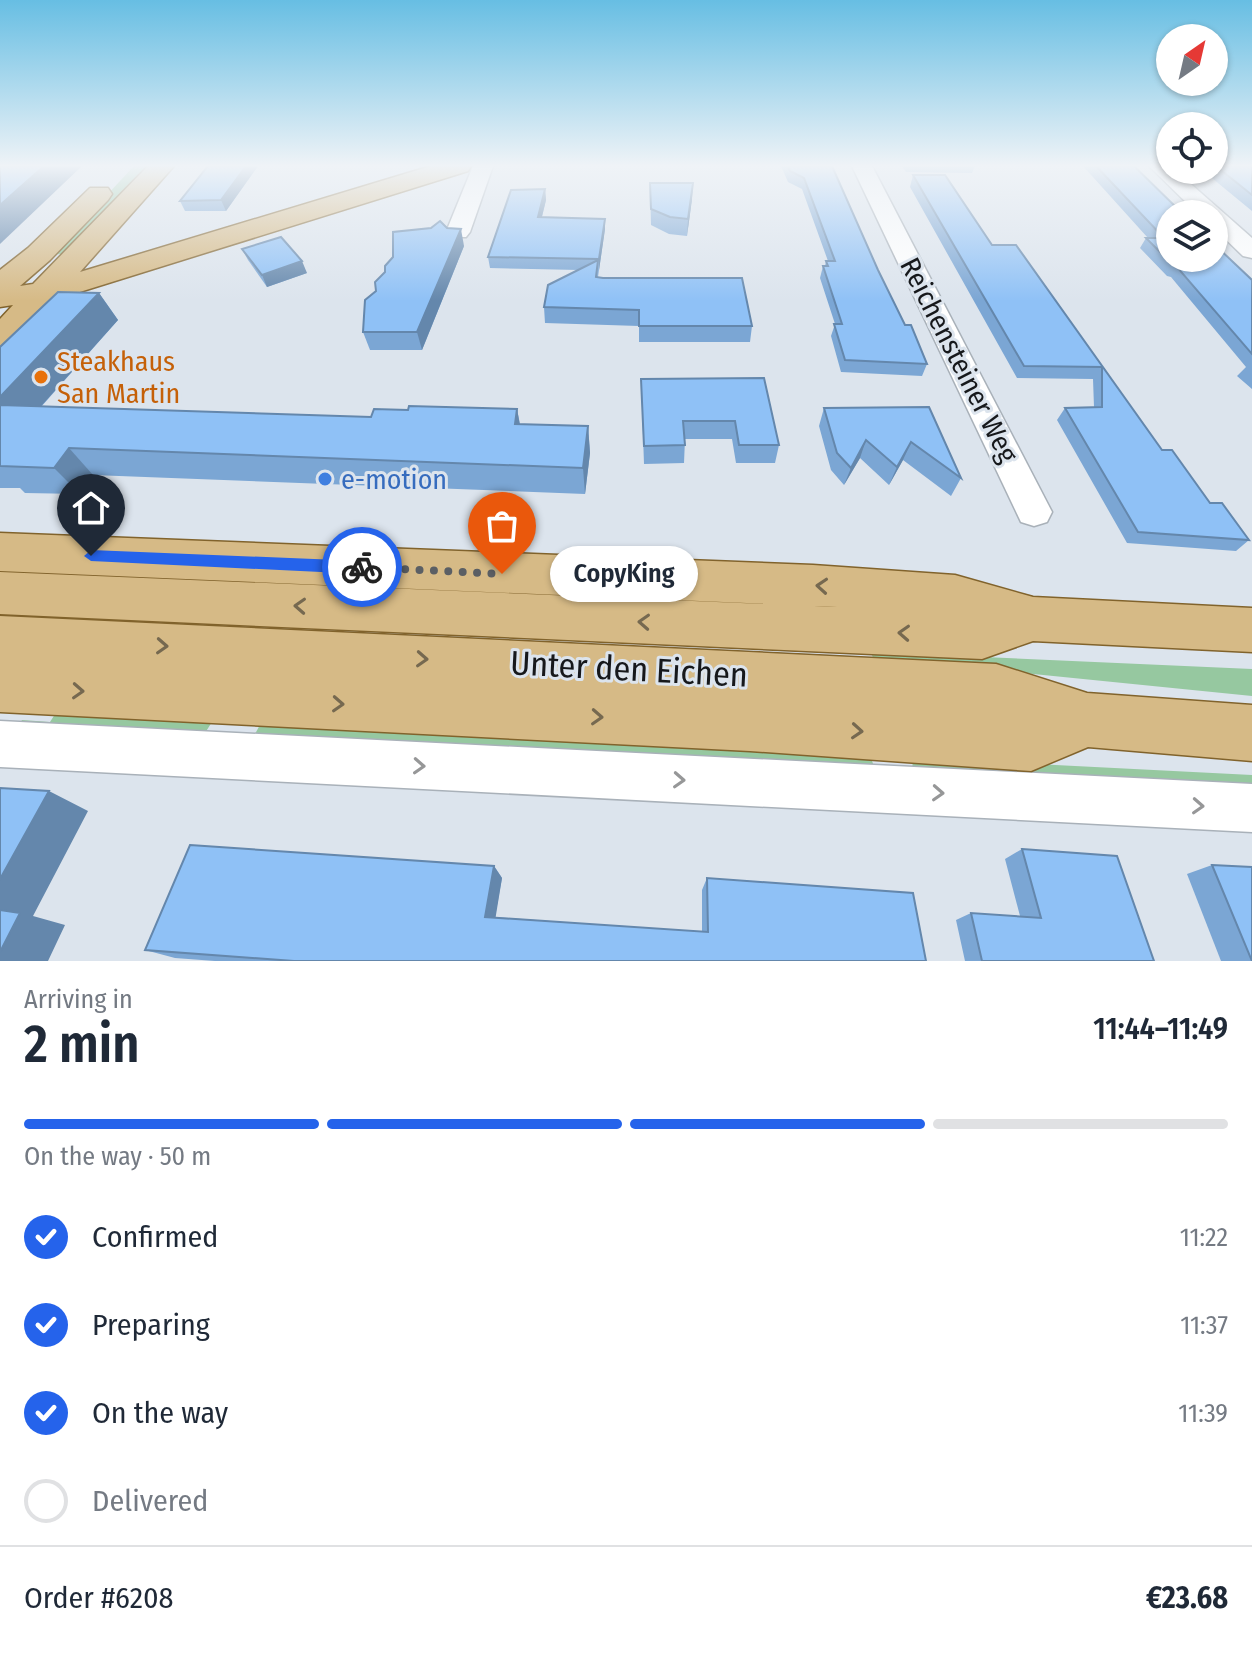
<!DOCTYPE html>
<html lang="en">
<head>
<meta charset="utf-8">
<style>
  :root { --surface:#fff; --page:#f6f6f7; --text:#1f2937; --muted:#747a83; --line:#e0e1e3; --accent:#2563eb }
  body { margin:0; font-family:"Fira Sans Condensed",sans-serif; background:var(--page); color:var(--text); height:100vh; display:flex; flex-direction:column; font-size:30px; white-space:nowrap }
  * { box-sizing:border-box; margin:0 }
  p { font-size:26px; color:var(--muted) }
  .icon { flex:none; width:44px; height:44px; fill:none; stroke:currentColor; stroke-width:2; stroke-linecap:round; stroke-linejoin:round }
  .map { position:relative; height:961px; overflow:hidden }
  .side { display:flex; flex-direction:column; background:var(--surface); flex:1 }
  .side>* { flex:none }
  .needle { width:52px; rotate:34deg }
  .buttons { position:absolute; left:1156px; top:24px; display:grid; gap:16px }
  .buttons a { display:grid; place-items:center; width:72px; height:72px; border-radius:50%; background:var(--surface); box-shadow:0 2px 6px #0004; font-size:40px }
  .pin { position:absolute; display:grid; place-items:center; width:68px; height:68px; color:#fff; margin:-82px -34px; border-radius:50% 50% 50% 0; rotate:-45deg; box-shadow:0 0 8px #0007 }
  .pin .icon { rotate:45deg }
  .courier { position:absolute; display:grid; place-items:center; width:80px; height:80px; margin:-40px; border:6px solid #2563eb; border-radius:50%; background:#fff; color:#222; box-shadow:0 2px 10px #0007 }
  .bubble { position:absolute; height:56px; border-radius:28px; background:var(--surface); box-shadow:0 2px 6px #0004; font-size:26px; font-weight:600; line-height:56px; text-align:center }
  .head em { font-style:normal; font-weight:600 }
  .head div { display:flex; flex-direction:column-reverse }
  .head { display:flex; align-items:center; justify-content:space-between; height:136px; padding:0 24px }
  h1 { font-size:52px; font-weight:600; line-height:60px }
  .bar { display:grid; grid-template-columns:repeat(4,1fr); gap:12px 8px; align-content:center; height:96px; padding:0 24px }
  .bar i { height:10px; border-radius:6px; background:var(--line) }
  .bar .current { background:var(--accent) }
  .bar p { grid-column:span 4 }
  .line { display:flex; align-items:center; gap:20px; padding:0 24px; border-top:2px solid var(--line) }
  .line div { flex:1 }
  ol { padding:0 24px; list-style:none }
  li { display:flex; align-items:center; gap:24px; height:88px }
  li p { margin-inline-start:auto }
  li .icon { padding:8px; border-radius:50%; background:var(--accent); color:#fff; stroke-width:4 }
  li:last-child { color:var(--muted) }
  li i { width:44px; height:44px; border:4px solid var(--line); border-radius:50% }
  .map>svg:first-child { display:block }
  .green { fill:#96c8a0 }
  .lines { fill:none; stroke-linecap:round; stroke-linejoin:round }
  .minor-casing { stroke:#a9b1b9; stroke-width:3 }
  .major-casing { stroke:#81632c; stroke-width:3 }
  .minor { fill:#fff; fill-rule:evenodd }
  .major { fill:#d6ba86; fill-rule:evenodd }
  .wall { fill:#7ba6d4 }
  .shaded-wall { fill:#6487ac }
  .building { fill:#8fc1f6; stroke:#6487ac; stroke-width:2 }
  .oneway { stroke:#766950 }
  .oneway2 { stroke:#969798 }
  .route { fill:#2563eb }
  .done { stroke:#5b5f64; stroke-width:8; stroke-dasharray:0 14.4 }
  .food-dot { fill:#e8710a; stroke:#dce4ed; stroke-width:3 }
  .shop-dot { fill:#3f7fe0; stroke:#dce4ed; stroke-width:3 }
  .labels { text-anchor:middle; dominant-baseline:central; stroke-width:6; stroke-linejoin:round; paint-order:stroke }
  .street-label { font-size:28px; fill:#16181b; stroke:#dce4ed }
  .food-label { font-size:28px; fill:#c56008; stroke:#dce4ed; text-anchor:start }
  .shop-label { font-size:28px; fill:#366cbe; stroke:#dce4ed; text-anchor:start }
  .near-street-label { font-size:34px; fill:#16181b; stroke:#dce4ed }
</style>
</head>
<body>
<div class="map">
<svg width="1252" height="961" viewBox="0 0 1252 961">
  <rect width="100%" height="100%" fill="#dce4ed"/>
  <!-- green -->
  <g class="green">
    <path d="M134,166H153L70,253L51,255Z"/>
    <path d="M871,652L1252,669V696L873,658Z"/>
    <path d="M59,708L212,722L203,736L17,728L22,720L50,722Z"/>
    <path d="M261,723L870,756L874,766L255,734Z"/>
    <path d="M918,758L1252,775V792L912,769L913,761Z"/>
  </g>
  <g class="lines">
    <!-- minor casing -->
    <g class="minor-casing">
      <g id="minor">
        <path d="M473,166H493L470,232L466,237H450L446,232Z"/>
        <path d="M852,166H872L1052,512L1047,522L1034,526L1021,522Z"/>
        <path d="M1149,166H1170V170H1175L1252,238V258L1243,256L1214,228V214H1198Z"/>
        <path d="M0,721L1252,784V832L0,767Z"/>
      </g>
    </g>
    <!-- major casing -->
    <g class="major-casing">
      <g id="major">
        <path d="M148,166H174L80,272L431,166H471L468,171L54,300L12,347L0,350V319L13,305L0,307V270L28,248L90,188H108L112,194L108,200L50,260L20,286L33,284Z"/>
        <path d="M0,533L813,565L955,575L1033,597L1252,608V652L1033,641L982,659L0,614V572L837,607L0,571Z"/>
        <path d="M0,616L996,664L1087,693L1252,705V761L1088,747L1031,771L750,751L0,712Z"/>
      </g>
    </g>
    <!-- minor -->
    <use href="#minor" class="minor"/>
    <!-- major -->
    <use href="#major" class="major"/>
  </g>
  <!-- wall -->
  <g class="wall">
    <path d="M208,166H258L226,211H185L180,201Z"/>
    <path d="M781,166H832L878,270L905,325L927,364L922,376L841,372L831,336L835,324L820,278L823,266H825L826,261H828L802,189L788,182Z"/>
    <path d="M902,166H975L972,173L906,172Z"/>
    <path d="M1083,166H1134L1252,280V389L1237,376L1246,367L1171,277L1167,276L1140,248L1146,238H1148Z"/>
    <path d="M1214,166H1252V211L1207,174L1208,172L1206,170H1214Z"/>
    <path d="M913,175L992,245H1016L1162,450L1210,503L1249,540L1236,551L1127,543L1057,420L1065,408L1094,407L1093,379L1017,378L910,187Z"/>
    <path d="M650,183L692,199L687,236L669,234L651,225Z"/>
    <path d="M545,189L546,200L542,217L605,219V229L598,277L752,326L750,342H639V326L545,323L544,307L579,270L490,268L488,257Z"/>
    <path d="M464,246L422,350H370L363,332L376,291Z"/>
    <path d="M242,249L307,273L267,287L248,260Z"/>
    <path d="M99,293L118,320L41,407L371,417L408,410L517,409L520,424L588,426L590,453L585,494L93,475L80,494L25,493L20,488H0V347Z"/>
    <path d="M764,378L779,445L775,463H736L732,439H685L684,463L644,464L641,379Z"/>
    <path d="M929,407L961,478L951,496L903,460L889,485L860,458L844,485L831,470L819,426L824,408Z"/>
    <path d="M1022,849L1154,961H965L956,920L971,913L1020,916L1005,859Z"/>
    <path d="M1212,865L1252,961H1221L1187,874Z"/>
    <path d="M494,866L502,878L495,917L702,932V890L707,878L926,961H215L175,958L145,950Z"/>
  </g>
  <!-- shaded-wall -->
  <g class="shaded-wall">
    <path d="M44,166H82L0,244V205Z"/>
    <path d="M246,166H258L226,211L221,200Z"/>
    <path d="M693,183L692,199L687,236L688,219Z"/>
    <path d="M545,189L546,200L539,228L538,217Z"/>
    <path d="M605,219V229L599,270V259Z"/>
    <path d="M461,229L464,246L422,350L417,332Z"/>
    <path d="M302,261L307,273L267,287L262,275Z"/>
    <path d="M99,293L118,320L18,432L0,413V397Z"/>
    <path d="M517,409L522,437L515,424Z"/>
    <path d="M588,426L590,453L585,494L583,468Z"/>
    <path d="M866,440L860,458L844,485L851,468Z"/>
    <path d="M911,442L903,460L889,485L897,467Z"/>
    <path d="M69,448L93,475L80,494L54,468Z"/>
    <path d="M49,791L88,811L33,916L65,925L48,961H0V879Z"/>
    <path d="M494,866L502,878L494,927L485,917Z"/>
  </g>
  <!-- building -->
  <g class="building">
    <path d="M0,166H44L0,205Z"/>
    <path d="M208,166H246L221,200L180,201Z"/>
    <path d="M788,166H832L878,270L905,325H911L927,364L845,360L834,324H842L823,266H828L826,261H835L804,178L790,171Z"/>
    <path d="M1096,166H1134L1183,214H1170V258H1214V244L1252,280V354L1177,267L1174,266L1146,238H1164Z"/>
    <path d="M1216,166H1252V195Z"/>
    <path d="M913,175H945L992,245H1016L1162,450H1172L1210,503H1222L1249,540L1138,532L1065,408L1102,407V367L1024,366Z"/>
    <path d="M650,183H693L688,219L670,217L651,209Z"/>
    <path d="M545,189L538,217L605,219L599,259L488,257L511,190Z"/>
    <path d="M440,221L447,228L461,229L417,332H363L365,300L376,291L375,282L385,272V266L393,257V232L431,228Z"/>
    <path d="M281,237L302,261L262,275L242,249Z"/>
    <path d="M598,260L596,277L603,278H742L752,326H639V310L544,307L548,285Z"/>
    <path d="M58,292L99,293L0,397V347Z"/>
    <path d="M764,378L779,445H739L735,421H683L685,445L644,446L641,379Z"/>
    <path d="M0,405L371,417L374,409L408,410L409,406L517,409L515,424L588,426L583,468L69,448L54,468L0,466Z"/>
    <path d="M929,407L961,478L911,442L897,467L866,440L851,468L837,453L824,408Z"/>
    <path d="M0,788L49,791L0,879Z"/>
    <path d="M190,845L494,866L485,917L708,932L707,878L913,893L926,961H294L145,950Z"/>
    <path d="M1022,849L1117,856L1154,961H982L971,913L1041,918Z"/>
    <path d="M1212,865L1252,867V961Z"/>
    <path d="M0,910L20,913L0,952Z"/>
  </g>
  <!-- one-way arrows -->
  <defs><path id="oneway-chevron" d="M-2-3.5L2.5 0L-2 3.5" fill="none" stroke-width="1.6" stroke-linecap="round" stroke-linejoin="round" transform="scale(2)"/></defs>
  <g class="oneway">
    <use href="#oneway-chevron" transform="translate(822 586) rotate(-176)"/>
    <use href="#oneway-chevron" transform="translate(300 606) rotate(-177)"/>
    <use href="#oneway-chevron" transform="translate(644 622) rotate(-177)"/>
    <use href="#oneway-chevron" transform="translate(904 633) rotate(-177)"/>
    <use href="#oneway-chevron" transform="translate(162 646) rotate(3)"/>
    <use href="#oneway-chevron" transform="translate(422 659) rotate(3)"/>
    <use href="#oneway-chevron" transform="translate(78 691) rotate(3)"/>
    <use href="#oneway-chevron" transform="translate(338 704) rotate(3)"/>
    <use href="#oneway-chevron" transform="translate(597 717) rotate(3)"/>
    <use href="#oneway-chevron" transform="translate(857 731) rotate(4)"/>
  </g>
  <g class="oneway2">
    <use href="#oneway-chevron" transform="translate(419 766) rotate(3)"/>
    <use href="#oneway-chevron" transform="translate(679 780) rotate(3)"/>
    <use href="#oneway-chevron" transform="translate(938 793) rotate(3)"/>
    <use href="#oneway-chevron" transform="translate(1198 806) rotate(3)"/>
  </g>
  <!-- sky -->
  <linearGradient id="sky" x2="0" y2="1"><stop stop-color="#67bee3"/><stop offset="0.55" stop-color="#eff3f7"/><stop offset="1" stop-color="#eff3f7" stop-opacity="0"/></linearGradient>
  <rect width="1252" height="301" fill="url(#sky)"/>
  <!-- route -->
  <path class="route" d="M91,550L362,561L370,567L362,574L91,561L84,556Z"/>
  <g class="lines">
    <!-- done -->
    <path class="done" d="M362,567L502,574"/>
  </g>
  <!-- markers -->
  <circle class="food-dot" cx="41" cy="377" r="8"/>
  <circle class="shop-dot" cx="325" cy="479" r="8"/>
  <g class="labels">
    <!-- street labels -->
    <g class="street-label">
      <text transform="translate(959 360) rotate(63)">Reichensteiner Weg</text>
    </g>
    <!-- food labels -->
    <g class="food-label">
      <text x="57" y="361">Steakhaus<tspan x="57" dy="32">San Martin</tspan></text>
    </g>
    <!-- shop labels -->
    <g class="shop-label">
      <text x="341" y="479">e-motion</text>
    </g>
    <!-- near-street labels -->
    <g class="near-street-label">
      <text transform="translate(629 669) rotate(3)">Unter den Eichen</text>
    </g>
  </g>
</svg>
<div class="buttons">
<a><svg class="needle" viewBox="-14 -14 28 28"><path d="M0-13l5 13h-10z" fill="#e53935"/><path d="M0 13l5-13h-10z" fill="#747a83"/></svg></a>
<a><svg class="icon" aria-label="locate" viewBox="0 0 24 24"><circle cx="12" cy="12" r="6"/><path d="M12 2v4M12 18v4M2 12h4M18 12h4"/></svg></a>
<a><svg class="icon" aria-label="layers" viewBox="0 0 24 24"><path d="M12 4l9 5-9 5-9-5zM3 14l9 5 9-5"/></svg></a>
</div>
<div class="pin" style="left:502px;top:574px;background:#ea580c"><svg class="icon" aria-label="bag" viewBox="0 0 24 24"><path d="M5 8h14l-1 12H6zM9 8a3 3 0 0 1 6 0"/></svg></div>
<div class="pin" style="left:91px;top:556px;background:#1f2937"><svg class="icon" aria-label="home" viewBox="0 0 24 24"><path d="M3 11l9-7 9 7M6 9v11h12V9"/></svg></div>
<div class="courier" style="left:362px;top:567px"><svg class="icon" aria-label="bike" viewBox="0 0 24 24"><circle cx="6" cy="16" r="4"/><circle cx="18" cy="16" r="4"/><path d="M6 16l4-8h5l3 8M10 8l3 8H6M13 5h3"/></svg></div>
<div class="bubble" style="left:550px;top:546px;width:148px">CopyKing</div>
</div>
<section class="side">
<div class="head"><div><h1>2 min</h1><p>Arriving in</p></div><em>11:44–11:49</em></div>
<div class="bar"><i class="current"></i><i class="current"></i><i class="current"></i><i></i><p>On the way · 50 m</p></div>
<ol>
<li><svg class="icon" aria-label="check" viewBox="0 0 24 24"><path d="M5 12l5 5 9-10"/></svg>Confirmed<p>11:22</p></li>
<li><svg class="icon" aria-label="check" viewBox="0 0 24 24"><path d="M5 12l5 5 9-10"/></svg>Preparing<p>11:37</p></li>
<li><svg class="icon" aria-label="check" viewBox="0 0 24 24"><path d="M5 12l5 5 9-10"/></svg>On the way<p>11:39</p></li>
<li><i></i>Delivered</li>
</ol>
<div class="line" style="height:104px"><div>Order #6208</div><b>€23.68</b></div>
</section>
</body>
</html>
